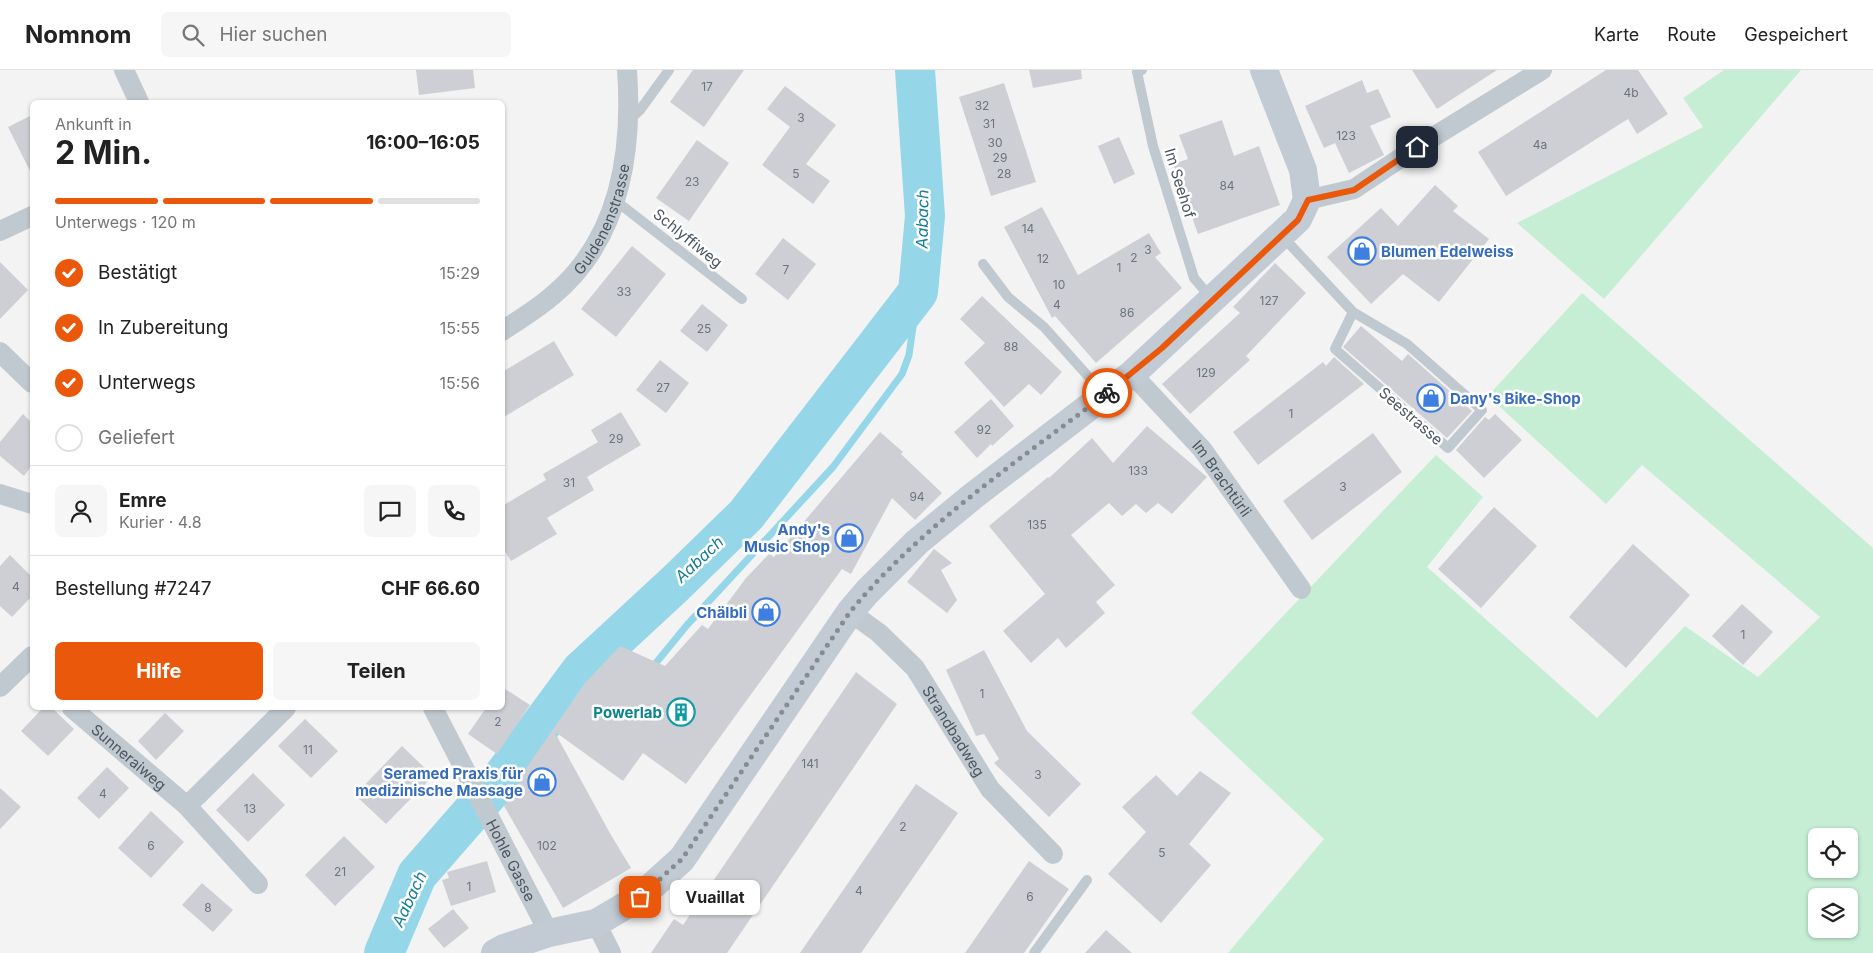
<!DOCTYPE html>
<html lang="de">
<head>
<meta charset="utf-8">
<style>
  :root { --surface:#fff; --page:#f6f6f6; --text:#222; --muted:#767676; --line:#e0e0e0; --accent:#ea580c }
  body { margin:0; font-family:Inter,sans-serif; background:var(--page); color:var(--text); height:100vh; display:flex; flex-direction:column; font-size:19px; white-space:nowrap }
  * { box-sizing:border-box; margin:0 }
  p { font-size:16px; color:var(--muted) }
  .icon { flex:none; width:28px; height:28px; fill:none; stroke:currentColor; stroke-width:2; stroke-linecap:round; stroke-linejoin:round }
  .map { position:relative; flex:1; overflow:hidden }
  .panel { position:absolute; left:30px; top:30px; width:475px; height:610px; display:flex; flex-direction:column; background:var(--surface); border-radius:8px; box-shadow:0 1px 4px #0004 }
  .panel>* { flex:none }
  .buttons { position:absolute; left:1808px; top:758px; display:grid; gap:10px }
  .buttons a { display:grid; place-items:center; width:50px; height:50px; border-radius:8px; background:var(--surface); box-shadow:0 1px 4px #0004; font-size:25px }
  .pin { position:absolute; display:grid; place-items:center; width:42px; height:42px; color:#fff; margin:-21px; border-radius:10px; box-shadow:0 2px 8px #0006 }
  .courier { position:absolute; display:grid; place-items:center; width:50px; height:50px; margin:-25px; border:4px solid #ea580c; border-radius:50%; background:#fff; color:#222; box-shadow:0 1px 6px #0007 }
  .bubble { position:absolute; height:35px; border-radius:8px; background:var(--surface); box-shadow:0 1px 4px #0004; font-size:16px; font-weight:700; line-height:35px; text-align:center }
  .headline em { font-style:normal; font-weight:700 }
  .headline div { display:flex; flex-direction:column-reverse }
  .headline { display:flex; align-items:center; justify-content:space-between; height:85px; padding:0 25px }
  h1 { font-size:32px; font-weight:700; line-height:38px }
  .bar { display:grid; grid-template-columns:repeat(4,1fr); gap:8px 5px; align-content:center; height:60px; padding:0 25px }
  .bar i { height:6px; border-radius:4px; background:var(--line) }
  .bar .current { background:var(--accent) }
  .bar p { grid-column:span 4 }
  .line { display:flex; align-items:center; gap:12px; padding:0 25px; border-top:1px solid var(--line) }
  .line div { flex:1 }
  .round { display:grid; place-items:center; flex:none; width:52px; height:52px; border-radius:8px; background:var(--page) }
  ol { padding:0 25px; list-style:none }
  li { display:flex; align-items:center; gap:15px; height:55px }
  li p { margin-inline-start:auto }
  li .icon { padding:5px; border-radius:50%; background:var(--accent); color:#fff; stroke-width:4 }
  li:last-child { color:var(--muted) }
  li i { width:28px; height:28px; border:2px solid var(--line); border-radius:50% }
  .action { display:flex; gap:10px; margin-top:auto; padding:10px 25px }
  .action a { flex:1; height:58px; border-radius:8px; background:var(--accent); color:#fff; font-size:20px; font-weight:700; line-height:58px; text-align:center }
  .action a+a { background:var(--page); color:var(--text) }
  header { display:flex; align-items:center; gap:30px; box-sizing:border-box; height:70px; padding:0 25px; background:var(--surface); border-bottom:1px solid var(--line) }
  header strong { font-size:24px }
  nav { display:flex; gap:28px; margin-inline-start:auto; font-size:18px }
  .search { width:350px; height:45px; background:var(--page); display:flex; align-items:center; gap:12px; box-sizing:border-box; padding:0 18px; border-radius:8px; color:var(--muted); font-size:19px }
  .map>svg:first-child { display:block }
  .green { fill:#c5eed5; fill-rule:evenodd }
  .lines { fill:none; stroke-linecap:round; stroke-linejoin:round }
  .stream { stroke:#95d6e8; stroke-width:7 }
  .river { stroke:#95d6e8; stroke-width:40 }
  .building { fill:#cdcfd4 }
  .lane { stroke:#c1c9d0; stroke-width:10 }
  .street { stroke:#c1c9d0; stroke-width:20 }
  .secondary { stroke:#c2cad4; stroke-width:28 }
  .done { stroke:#868c93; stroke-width:5; stroke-dasharray:0 9 }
  .route { stroke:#ea580c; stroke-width:6 }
  .labels { text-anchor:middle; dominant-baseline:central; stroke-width:5; stroke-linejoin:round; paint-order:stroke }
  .number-label { font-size:12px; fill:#6c747c }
  .street-label { font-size:15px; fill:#4b555f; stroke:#fff }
  .shop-label { font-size:15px; font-weight:bold; fill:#366cbe; stroke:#fff; text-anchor:end }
  .culture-label { font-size:15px; font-weight:bold; fill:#0d838f; stroke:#fff; text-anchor:end }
  .water-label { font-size:16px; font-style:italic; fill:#157c99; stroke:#fff }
</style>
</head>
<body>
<header>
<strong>Nomnom</strong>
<div class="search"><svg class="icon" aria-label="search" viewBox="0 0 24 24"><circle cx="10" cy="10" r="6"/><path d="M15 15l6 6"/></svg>Hier suchen</div>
<nav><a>Karte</a><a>Route</a><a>Gespeichert</a></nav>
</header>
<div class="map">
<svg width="1873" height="883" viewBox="0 0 1873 883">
  <rect width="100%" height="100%" fill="#f4f3f3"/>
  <!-- green -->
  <g class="green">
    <path d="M1724,0H1801L1604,229L1517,153L1703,57L1683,28Z"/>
    <path d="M1582,223L1873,478V883H1228L1324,769L1191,643L1436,385L1483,427L1427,497L1597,648L1685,556L1758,607L1820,547L1642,395L1606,434L1488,326ZM1816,766H1849V799H1816ZM1816,826H1849V859H1816Z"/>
  </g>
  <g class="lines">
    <!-- stream -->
    <g class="stream">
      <path d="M651,599L687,555L833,397L902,304L909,285L918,222"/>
      <path d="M460,755L487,745"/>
    </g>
    <!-- river -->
    <path class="river" d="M384,883L417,805L501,709L581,601L675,514L746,445L918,222L925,146L915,0"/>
  </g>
  <!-- building -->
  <g class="building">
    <path d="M416,0H473L475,18L419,25Z"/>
    <path d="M693,0H744L704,57L670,32Z"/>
    <path d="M1029,0H1081L1082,9L1033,18Z"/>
    <path d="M1412,0H1497L1437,39Z"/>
    <path d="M1606,0H1638L1668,44L1637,64L1628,49L1506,126L1478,82Z"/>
    <path d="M1362,10L1367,23L1378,19L1391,47L1370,56L1384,85L1349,103L1335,73L1324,78L1305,36Z"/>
    <path d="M1004,13L1036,112L991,126L959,27Z"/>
    <path d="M785,16L836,55L806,94L830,111L813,134L762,95L790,57L767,39Z"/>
    <path d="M32,45V105L8,57Z"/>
    <path d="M1222,50L1234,86L1259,76L1280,135L1198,164L1173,94L1188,89L1179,65Z"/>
    <path d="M1119,67L1135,104L1114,114L1098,76Z"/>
    <path d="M697,70L729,93L689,151L656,128Z"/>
    <path d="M1435,115L1458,136L1453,141L1489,169L1439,232L1403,204L1371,234L1327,187L1381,138L1398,156Z"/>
    <path d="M1042,137L1078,205L1149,163L1161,183L1155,187L1182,218L1096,293L1055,246L1052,248L1004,157Z"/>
    <path d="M783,168L816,194L788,230L755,204Z"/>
    <path d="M632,176L666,204L616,267L581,239Z"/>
    <path d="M0,192L28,220L0,249Z"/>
    <path d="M1275,193L1306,223L1246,286L1250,290L1190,344L1162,314L1240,243L1233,237Z"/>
    <path d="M982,226L1062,302L1041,325L1029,314L1004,337L964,293L985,273L960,249Z"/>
    <path d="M702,234L728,255L707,282L680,261Z"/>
    <path d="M1361,256L1402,291L1408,284L1472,341L1447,368L1343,277Z"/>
    <path d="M554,271L574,305L502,348V302Z"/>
    <path d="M1334,287L1364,314L1258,395L1233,362L1323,292L1326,296Z"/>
    <path d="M660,290L689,313L666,343L636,320Z"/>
    <path d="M991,329L1014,356L992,376L991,374L977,388L954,362Z"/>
    <path d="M621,342L641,375L587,407L594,420L547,448L557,464L511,491L502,477V436L546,410L543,404L598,372L591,360Z"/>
    <path d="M23,344L32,353V395L24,406L0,386V372Z"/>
    <path d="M1495,344L1522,370L1484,408L1456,380L1485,347L1489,350Z"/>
    <path d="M1147,356L1207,407L1172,444L1158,433L1146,443L1136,434L1122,446L1109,433L1071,465L1115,515L1096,532L1105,543L1066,578L1058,568L1031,593L1003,561L1045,524L989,456L1048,407L1049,408L1092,368L1113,393Z"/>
    <path d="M880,362L903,382L901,384L942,423L915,450L892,428L851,504L842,499L686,714L643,683L623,711L554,661L611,765L631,798L563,838L504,736L520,711L518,710L585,613L620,576L665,596L702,555L708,559L746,508L769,484L774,487Z"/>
    <path d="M1373,363L1402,402L1312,470L1283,431Z"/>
    <path d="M1494,437L1537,476L1481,538L1438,499Z"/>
    <path d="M1633,474L1690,525L1626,598L1569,547Z"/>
    <path d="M934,479L952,493L941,500L957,530L947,543L907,512Z"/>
    <path d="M10,485L32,507V526L12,547L0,536V496Z"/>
    <path d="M1742,534L1773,562L1743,595L1712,566Z"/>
    <path d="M984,580L1027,661L1081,714L1049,747L994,693L999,689L984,664L976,666L946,600Z"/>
    <path d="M856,602L897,634L727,883H651L674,849L683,855Z"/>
    <path d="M502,617L530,635L497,684L468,664L486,638H502Z"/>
    <path d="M43,638H52L74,659L48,686L21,661Z"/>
    <path d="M165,643L184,661L156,690L138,671Z"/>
    <path d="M305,649L338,681L311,708L278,676Z"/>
    <path d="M402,676L433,706L386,754L355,725Z"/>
    <path d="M107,697L129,718L99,749L77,728Z"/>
    <path d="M1200,701L1231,723L1189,774L1211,795L1161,853L1108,804L1146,762L1122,737L1156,705L1177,726Z"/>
    <path d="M253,703L285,735L248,772L216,740Z"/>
    <path d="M916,714L958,743L861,883H800Z"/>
    <path d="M0,718L21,737L0,759Z"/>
    <path d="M151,741L184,772L151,808L118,778Z"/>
    <path d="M344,766L375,797L335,836L305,805Z"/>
    <path d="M487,791L496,822L451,836L442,810L449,808L447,802Z"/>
    <path d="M1029,791L1069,819L1024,883H965Z"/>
    <path d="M202,813L233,840L213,862L182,835Z"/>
    <path d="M453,839L469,858L444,878L428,859Z"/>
    <path d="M1106,860L1132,883H1085Z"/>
  </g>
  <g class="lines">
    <!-- lane -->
    <g class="lane">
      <path d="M1142,0L1137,2L1153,76L1194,208L1212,229"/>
      <path d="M629,50L640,40L669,0"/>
      <path d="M616,131L742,229"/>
      <path d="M1282,166L1353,242L1407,274L1482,340L1448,378L1335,279L1353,242"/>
      <path d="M983,194L1008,227L1044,257L1104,324"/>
      <path d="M1034,883L1087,810"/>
    </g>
    <!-- street -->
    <g class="street">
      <path d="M124,0L139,32"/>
      <path d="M1307,130L1354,119L1417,77L1542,0"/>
      <path d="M0,161L32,146"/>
      <path id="s1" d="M502,261C519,250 537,239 552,226C620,170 633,83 627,0"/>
      <path d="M0,282L32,313"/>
      <path id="s2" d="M1132,304L1202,379L1301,519"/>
      <path d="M0,424L32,434"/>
      <path id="s3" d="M850,542L879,563L915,598L990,719L1053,784"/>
      <path d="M0,617L32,586"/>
      <path id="s4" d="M72,638L187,736L258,814"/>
      <path id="s5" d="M433,638L549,863"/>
      <path d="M187,736L286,638"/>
      <path d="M596,853L611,883"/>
    </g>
    <!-- secondary -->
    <path class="secondary" d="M495,883L504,878L549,863L596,853L640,827L682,789L850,542L867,522L917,472L973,426L1132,304L1298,149L1307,130L1303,100L1264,0"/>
  </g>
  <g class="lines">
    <!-- done -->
    <path class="done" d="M640,827L682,789L850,542C922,455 1018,391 1107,323"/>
    <!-- route -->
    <path class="route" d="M1107,323L1162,278L1298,150L1308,130L1354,120L1417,77"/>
  </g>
  <!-- icons -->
  <defs>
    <g id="shop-ring" transform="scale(1.4375)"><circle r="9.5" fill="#fff" stroke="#3f7fe0" stroke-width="1.5"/><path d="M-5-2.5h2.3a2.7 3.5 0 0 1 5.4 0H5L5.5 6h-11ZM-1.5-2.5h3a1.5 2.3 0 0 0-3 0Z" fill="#3f7fe0"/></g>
    <g id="building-ring" transform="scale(1.4375)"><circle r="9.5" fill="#fff" stroke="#0f9aa8" stroke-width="1.5"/><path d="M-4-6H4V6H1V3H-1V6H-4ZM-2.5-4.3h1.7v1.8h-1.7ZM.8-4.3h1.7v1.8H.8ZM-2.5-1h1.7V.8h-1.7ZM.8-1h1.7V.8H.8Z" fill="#0f9aa8"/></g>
  </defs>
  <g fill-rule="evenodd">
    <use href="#shop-ring" x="1362" y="181"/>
    <use href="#shop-ring" x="1431" y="328"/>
    <use href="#shop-ring" x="849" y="468"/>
    <use href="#shop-ring" x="766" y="542"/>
    <use href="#building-ring" x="681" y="642"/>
    <use href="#shop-ring" x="542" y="712"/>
  </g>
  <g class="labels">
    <!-- number labels -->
    <g class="number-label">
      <text x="707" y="16">17</text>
      <text x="1631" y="22">4b</text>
      <text x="982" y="35">32</text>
      <text x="801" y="47">3</text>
      <text x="989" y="53">31</text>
      <text x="1346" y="65">123</text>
      <text x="995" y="72">30</text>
      <text x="1540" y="74">4a</text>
      <text x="1000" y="87">29</text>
      <text x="796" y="103">5</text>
      <text x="1004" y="103">28</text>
      <text x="692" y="111">23</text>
      <text x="1227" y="115">84</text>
      <text x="1028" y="158">14</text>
      <text x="1148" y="179">3</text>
      <text x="1134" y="187">2</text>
      <text x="1043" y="188">12</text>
      <text x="1119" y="197">1</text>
      <text x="786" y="199">7</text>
      <text x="1059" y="214">10</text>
      <text x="624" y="221">33</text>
      <text x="1269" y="230">127</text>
      <text x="1057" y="234">4</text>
      <text x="1127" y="242">86</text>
      <text x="704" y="258">25</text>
      <text x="1011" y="276">88</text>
      <text x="1206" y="302">129</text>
      <text x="663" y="317">27</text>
      <text x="1291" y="343">1</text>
      <text x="984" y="359">92</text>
      <text x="616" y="368">29</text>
      <text x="1138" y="400">133</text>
      <text x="569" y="412">31</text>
      <text x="1343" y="416">3</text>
      <text x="917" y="426">94</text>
      <text x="1037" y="454">135</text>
      <text x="16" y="516">4</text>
      <text x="1743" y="564">1</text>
      <text x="982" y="623">1</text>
      <text x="498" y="651">2</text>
      <text x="308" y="679">11</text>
      <text x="810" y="693">141</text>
      <text x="1038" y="704">3</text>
      <text x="103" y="723">4</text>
      <text x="250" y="738">13</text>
      <text x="903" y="756">2</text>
      <text x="151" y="775">6</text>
      <text x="547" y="775">102</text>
      <text x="1162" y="782">5</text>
      <text x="340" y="801">21</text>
      <text x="469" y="816">1</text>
      <text x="859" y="820">4</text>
      <text x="1030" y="826">6</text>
      <text x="208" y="837">8</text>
    </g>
    <!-- street labels -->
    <g class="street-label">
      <text transform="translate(1180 113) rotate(73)">Im Seehof</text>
      <text stroke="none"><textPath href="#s1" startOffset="155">Guldenenstrasse</textPath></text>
      <text transform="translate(688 168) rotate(39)">Schlyffiweg</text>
      <text transform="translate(1411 346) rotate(41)">Seestrasse</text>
      <text stroke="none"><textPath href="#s2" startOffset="138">Im Brachtürli</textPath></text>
      <text stroke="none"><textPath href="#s3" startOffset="160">Strandbadweg</textPath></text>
      <text stroke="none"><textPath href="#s4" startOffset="75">Sunneraiweg</textPath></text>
      <text stroke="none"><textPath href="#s5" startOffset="171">Hohle Gasse</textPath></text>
    </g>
    <!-- shop labels -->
    <g class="shop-label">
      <text x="1381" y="181" text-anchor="start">Blumen Edelweiss</text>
      <text x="1450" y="328" text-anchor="start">Dany's Bike-Shop</text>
      <text x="830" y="459">Andy's<tspan x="830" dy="17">Music Shop</tspan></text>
      <text x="747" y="542">Chälbli</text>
      <text x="523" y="703">Seramed Praxis für<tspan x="523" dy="17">medizinische Massage</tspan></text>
    </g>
    <!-- culture labels -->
    <g class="culture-label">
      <text x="662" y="642">Powerlab</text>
    </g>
    <!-- water labels -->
    <g class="water-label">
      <text transform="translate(922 149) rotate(-89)">Aabach</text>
      <text transform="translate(699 489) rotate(-43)">Aabach</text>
      <text transform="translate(409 829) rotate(-65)">Aabach</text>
    </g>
  </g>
</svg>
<div class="buttons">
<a><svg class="icon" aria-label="locate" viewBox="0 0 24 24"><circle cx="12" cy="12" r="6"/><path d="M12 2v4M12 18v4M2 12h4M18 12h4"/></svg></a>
<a><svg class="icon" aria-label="layers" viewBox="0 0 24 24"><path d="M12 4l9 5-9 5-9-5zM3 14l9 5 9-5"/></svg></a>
</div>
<div class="pin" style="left:640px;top:827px;background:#ea580c"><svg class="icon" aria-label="bag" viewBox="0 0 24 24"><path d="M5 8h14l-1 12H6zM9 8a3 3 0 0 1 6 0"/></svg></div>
<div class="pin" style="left:1417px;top:77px;background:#1f2937"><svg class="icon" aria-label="home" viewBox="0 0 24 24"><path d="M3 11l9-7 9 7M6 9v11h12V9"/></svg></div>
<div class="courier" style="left:1107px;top:323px"><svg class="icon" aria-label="bike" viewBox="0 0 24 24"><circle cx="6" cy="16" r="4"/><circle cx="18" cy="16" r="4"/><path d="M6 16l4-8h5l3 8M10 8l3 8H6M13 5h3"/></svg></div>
<div class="bubble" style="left:670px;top:810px;width:90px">Vuaillat</div>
<section class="panel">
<div class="headline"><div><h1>2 Min.</h1><p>Ankunft in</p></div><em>16:00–16:05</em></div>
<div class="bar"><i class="current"></i><i class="current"></i><i class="current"></i><i></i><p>Unterwegs · 120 m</p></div>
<ol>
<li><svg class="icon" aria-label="check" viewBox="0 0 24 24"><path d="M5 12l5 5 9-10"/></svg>Bestätigt<p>15:29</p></li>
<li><svg class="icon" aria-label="check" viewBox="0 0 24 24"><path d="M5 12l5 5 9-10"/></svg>In Zubereitung<p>15:55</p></li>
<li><svg class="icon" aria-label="check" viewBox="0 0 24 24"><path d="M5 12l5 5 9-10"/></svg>Unterwegs<p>15:56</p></li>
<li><i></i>Geliefert</li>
</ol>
<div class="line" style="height:90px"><a class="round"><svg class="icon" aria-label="person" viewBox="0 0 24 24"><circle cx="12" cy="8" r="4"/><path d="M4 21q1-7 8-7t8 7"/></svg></a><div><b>Emre</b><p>Kurier · 4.8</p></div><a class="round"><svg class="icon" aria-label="chat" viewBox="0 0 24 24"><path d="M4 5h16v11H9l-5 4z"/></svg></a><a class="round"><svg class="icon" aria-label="phone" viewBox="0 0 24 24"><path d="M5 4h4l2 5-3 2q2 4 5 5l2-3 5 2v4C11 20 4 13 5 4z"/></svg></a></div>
<div class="line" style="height:65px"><div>Bestellung #7247</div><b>CHF 66.60</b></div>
<div class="action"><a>Hilfe</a><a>Teilen</a></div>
</section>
</div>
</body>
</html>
